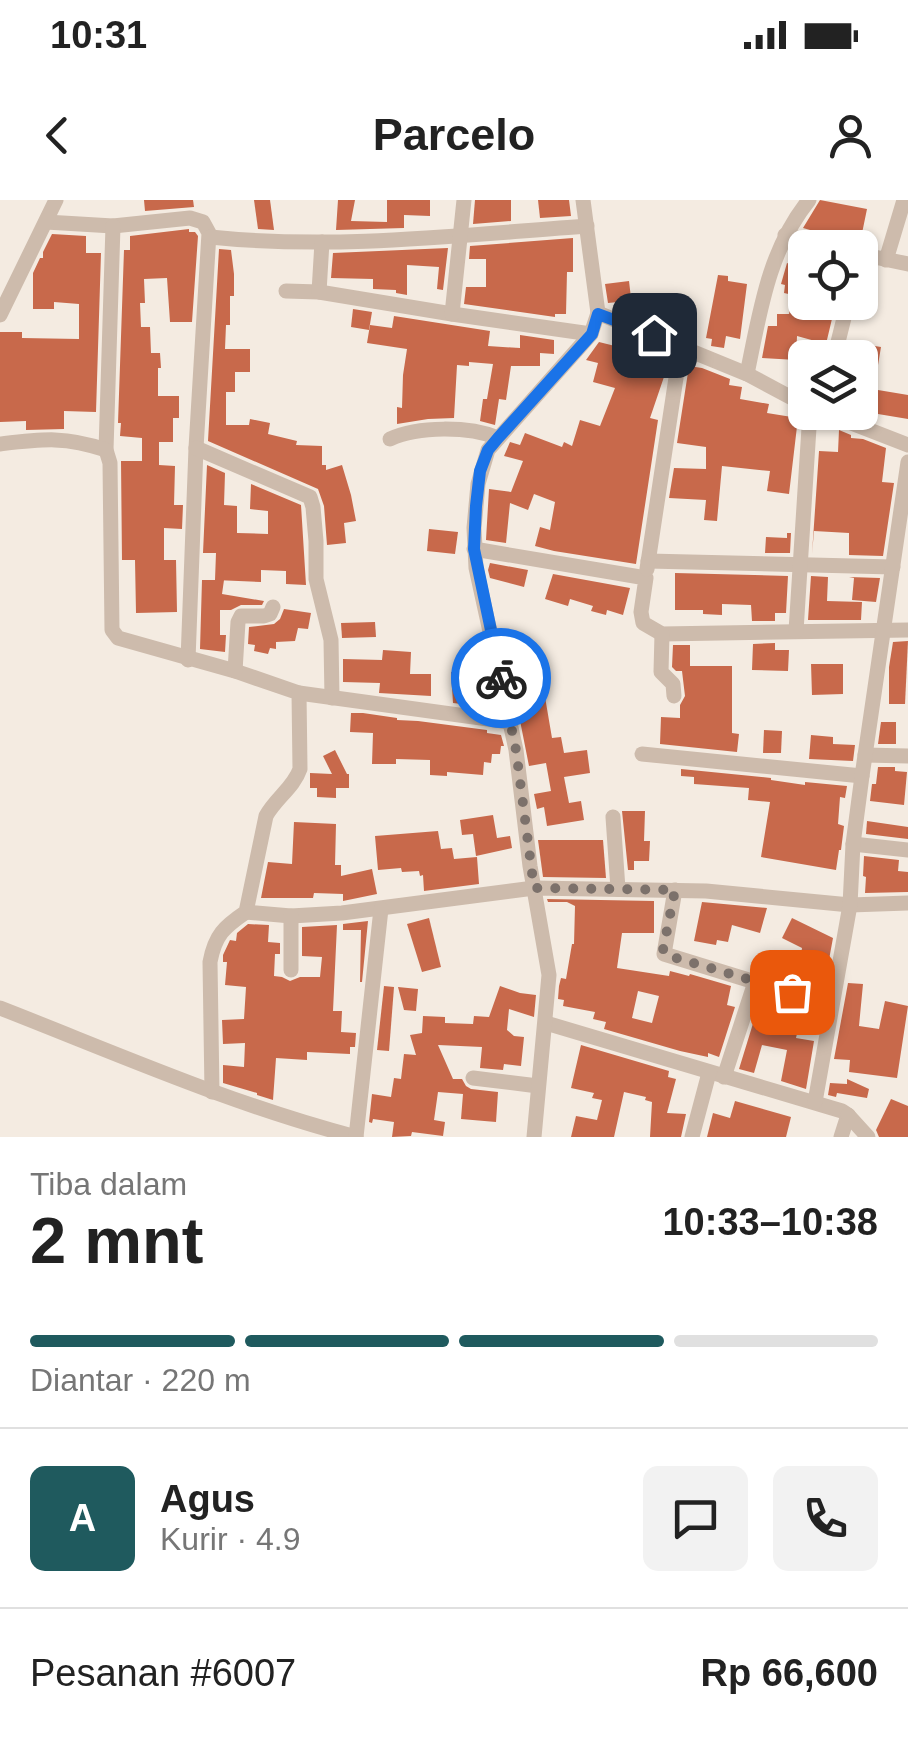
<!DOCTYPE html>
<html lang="id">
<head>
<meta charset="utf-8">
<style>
  :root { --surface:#fff; --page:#f2f2f2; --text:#222; --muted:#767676; --line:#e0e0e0; --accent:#1f5a5e }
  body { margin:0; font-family:Arial,sans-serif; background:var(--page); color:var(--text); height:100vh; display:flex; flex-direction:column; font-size:38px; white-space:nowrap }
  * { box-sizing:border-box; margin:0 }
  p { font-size:32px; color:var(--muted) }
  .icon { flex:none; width:55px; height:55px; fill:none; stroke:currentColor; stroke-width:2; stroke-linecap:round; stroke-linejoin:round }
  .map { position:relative; height:937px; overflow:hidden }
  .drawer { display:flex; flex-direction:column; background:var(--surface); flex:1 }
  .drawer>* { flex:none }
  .controls { position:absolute; left:788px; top:30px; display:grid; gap:20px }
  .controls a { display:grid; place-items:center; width:90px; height:90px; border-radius:15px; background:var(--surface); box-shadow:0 2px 8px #0004; font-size:50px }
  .pin { position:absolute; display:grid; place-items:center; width:85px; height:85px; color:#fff; margin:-42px; border-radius:20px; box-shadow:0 5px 15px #0006 }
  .courier { position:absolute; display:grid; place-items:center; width:100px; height:100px; margin:-50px; border:8px solid #1a73e8; border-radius:50%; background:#fff; color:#222; box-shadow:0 2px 12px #0007 }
  .summary em { font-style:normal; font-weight:700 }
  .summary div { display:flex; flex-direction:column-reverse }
  .summary { display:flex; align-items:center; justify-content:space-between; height:170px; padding:0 30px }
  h1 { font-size:65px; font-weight:700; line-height:75px }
  .bar { display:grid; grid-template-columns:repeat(4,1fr); gap:15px 10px; align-content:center; height:120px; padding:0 30px }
  .bar i { height:12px; border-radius:8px; background:var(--line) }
  .bar .active { background:var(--accent) }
  .bar p { grid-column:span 4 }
  .line { display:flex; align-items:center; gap:25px; padding:0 30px; border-top:2px solid var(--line) }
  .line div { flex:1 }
  .round { display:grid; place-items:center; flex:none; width:105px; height:105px; border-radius:15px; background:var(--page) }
  .status { display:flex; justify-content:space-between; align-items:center; height:70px; padding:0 50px; background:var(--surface); direction:ltr }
  .status svg { height:28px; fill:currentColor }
  header { display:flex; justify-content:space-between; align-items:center; height:130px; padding:0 30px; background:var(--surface); font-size:45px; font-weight:700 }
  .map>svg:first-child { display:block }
  .building { fill:#c8694b; fill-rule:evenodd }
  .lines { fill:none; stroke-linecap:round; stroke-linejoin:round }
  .minor { stroke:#cdbbac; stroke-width:15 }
  .done { stroke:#7c716b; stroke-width:10; stroke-dasharray:0 18 }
  .route { stroke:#1a73e8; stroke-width:12 }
</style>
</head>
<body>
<div class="status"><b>10:31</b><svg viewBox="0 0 49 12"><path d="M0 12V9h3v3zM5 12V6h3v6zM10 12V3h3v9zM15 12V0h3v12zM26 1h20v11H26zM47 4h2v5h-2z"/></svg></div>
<header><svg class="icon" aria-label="back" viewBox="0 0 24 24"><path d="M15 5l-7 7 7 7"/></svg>Parcelo<svg class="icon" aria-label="person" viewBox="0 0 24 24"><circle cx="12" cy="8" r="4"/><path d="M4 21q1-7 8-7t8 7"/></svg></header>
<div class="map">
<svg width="908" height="937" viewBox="0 0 908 937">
  <rect width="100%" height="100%" fill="#f4ebe1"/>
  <!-- building -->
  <g class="building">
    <path d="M144,0H193L194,7L145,11Z"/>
    <path d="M254,0H270L274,30L258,29Z"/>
    <path d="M338,0H355L351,21L387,22V0H430V16L404,15V28L336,30Z"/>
    <path d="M475,0H511V21L473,24Z"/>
    <path d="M538,0H569L571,16L540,18Z"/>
    <path d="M820,0L867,9L860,43L851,48H845L843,41L838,38L803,28Z"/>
    <path d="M189,29V32H195L198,36L192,122H170L167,78L144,79L145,103H140L141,127H150L151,153H160L161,168H158V196H179V218H173V242H159V265L175,266L174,305H183L182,329L164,328V360H176L177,412L136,413L135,360H122L121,261H142V238L120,236L121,223H118L124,50H130V36Z"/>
    <path d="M52,34L86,36V53H101L96,212L64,211V229L26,230V221L0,222V132H22V138L79,139V104L54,102V109H33V73L40,58H43V52Z"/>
    <path d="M573,38V72H567L566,114H555V117L464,104L466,87H486V59H469L470,46Z"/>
    <path d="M448,48L443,90L437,89L439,67L407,65V95L396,93V90L373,89V79L331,78L333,53Z"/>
    <path d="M219,49L231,50L234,74V96H230V125H226L225,149H250V172H235V192H226V225H249L250,219L270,223L268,234L297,241L296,245L322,246V265H326V270L342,265L351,295L356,321L344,323L346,343L327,345L324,306L318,289L208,241Z"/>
    <path d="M796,50L805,52V102H836L826,144L797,136L796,160L762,158L768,126H777V114H789L793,95L784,93L785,85L781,84L787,63L792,65Z"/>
    <path d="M718,75L728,76V81L747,84L740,139L726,136L724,148L711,146L712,139L706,138Z"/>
    <path d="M629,81L633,115L618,109V102L608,103L605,84Z"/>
    <path d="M670,103L683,106L679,134L665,128Z"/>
    <path d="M353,109L372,112L369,130L351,127Z"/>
    <path d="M394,116L490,131L488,146L520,148V135L554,140V154L540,153V166H511L506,200L499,199L495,225L480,221L483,199H487L493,164L469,162V166L457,165L454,218L428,219L397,224V207L402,208L403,175L407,149L367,143L370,125L392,128Z"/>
    <path d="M599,142L651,155L653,149L668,154L666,171L650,218L658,220L636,364L554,351L535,346L540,327L550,330L555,302L534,294L528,310L510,303L506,343L486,340L489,289L511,292L523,261L504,256L510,242L520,245L525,233L562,247L564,242L572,246L580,220L600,226L615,188L593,182L598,163L586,160Z"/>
    <path d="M850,142L881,147L878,165L870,163L864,187L860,186V158H846Z"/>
    <path d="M689,166L702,168L730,179L729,185L742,187L740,199L769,204L767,213L798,218L789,294L767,291L770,271L722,266L717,321L704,320L706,300L669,298L674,268L706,269V247L677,243Z"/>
    <path d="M860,187L908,195V219L860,211Z"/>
    <path d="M839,230L851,235V238L863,239L886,248L882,282L894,283L883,356L849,355V333L814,331L812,354L819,251L838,252Z"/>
    <path d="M207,265L225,273L224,305L237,306V333L268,334V311L250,309L251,284L301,305L306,385L286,384V371L261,370V382L215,380L216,353H203Z"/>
    <path d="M429,329L458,332L455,354L427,351Z"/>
    <path d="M787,333H791L790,353H765L766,337L787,338Z"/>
    <path d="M490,363L528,370L524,387L490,378L488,370Z"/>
    <path d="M675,373L788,376L786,413H775V421H752L751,405L722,404V415L703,414V410H675Z"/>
    <path d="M553,374L630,388L623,415L607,410L606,415L591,411L593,406L570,399L568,406L545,399Z"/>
    <path d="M811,376L828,377L827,401L862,402L861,420H808Z"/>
    <path d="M849,377L880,378L876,402L852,400L854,378Z"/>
    <path d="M202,380H224L222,394L264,401L262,405H241L231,410H220V435H226L225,452L200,449Z"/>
    <path d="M284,409L311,413L308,429L298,428L295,441L276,442V449L270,448L268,454L254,451L255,445L248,444L249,427L274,424L280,419Z"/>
    <path d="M375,422L376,437L342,438L341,423Z"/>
    <path d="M908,441L905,504H889V467L893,442Z"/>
    <path d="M775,443V450H789L788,471L752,470L753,444Z"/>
    <path d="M673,445H690V466H732V533L739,534L737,552L660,544L661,517L680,518V505L685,496L682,471H676L672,467Z"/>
    <path d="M383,450L411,452L410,474H431V496L379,493L380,483L343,482V459L382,460Z"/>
    <path d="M811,464H843V494L812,495Z"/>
    <path d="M522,468L529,499L545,497L552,538L561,537L564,553L587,550L590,573L564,577L569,603L581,601L584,620L547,626L544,607L537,609L534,594L551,591L546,563L529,566L510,470Z"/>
    <path d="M476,470L479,506L453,503L451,472Z"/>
    <path d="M351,513H363L397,518V520L418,521L487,530V533L501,535L504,546H501L500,554H492L491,563L484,562L483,575L447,572V576L430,575V560L396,559V564H372L373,533L350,532Z"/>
    <path d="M881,522H896V544H878Z"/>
    <path d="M764,530L782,531L781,553H763Z"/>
    <path d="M811,535L833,537V544L855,545L853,561L809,559Z"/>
    <path d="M335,550L347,574H349V588H336V598L317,597V588H310V573L332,574L323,556Z"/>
    <path d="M878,567H895V571L907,572L904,605L870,601L872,584H876Z"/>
    <path d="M681,569L771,578V580L805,585V582L847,586L845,598L840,597L838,624L844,626L841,650H839L836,670L761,657L770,602L748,600L749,588L694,584V577L681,576Z"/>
    <path d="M622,611H645L644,641H650L649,661H634V670H628Z"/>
    <path d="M493,615L497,638L510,636L512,648L476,656L473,634L462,635L460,620Z"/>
    <path d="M867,621L908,627V639L866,634Z"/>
    <path d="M294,622L336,624L335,665H341V676L372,669L377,694L343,701V694L314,693L313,698H261L268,662L292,664Z"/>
    <path d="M438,631L441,649L452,648L454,659L477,657L479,684L424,691L423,675L420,676L419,671L402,672L401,668L378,670L375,636Z"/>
    <path d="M538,640H603L606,678L543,677Z"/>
    <path d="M864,656L899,660L898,671L908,672V692L865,693L866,677L863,676Z"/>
    <path d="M547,699L654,701V733H622L617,768L669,776L670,771L689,776L690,774L731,786L727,805L735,807L719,857L708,853V857L680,851L604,829L606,822L593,819L595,812L563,806L564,800L558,799L559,786L561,778L566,779L572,744H574L575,706L567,702H548ZM638,791L659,796L652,823L632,818Z"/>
    <path d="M702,702L767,708L760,733L732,725L728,742L717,740L716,745L694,741Z"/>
    <path d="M429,718L441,767L422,772L407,724Z"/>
    <path d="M792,718L833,738L828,765L824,773L826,774L824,788L797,782L802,748L782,738Z"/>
    <path d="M368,721L362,782H360L361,730H343V724Z"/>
    <path d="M248,724L269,725L268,742L280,743V754H275L274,776L282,777L290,781L300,777H320L322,757L302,756V727L337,725L333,811H342L341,832L356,833L355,847H350V854L307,852V860L276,858L273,900L257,895V893L223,883V865L244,867L245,843L223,844L222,820L244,819L246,787L225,785L227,762H223V755L230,740L236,741L237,733Z"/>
    <path d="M848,783L863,784L859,826L879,829L885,801L908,806L897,878L849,872L850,860L834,859Z"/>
    <path d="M384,786L394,787L389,851L377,850Z"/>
    <path d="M500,786L520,793L536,795L534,817L509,809L507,830L514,836L524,837L521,866L504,864L503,870L480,868L482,847L438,845L453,879H462L466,886L471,889L498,892L496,922L461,919L463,894L438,892L434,920L445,922L443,936L412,932L411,936L392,937L394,922L373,919L372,923L369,922L372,894L391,897L394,878L401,879L404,854L416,855L410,835L422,833L423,816L445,817V823L473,824L474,816L489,817Z"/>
    <path d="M398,787L418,789L416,811L404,810Z"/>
    <path d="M755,817L799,825L796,838L814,841L806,889L781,881L787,850L762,845L754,873L739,869Z"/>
    <path d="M581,845L669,871L668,877L676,879L667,913L686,914L681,937H650L652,902L645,900L646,897L624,892L614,937H571L576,916L597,920L602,900L592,898L594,893L571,888Z"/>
    <path d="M847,879L869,889L867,898L837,893L836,897L828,895L830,883L847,884Z"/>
    <path d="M891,899L908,906V937H879L876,930Z"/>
    <path d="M735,901L791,917L786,937H707L713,913L730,918Z"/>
  </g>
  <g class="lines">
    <!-- minor -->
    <g class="minor">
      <path d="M46,22L113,26L190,18L203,22L209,33L196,248L188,460"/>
      <path d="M113,26L106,250L110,263L112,430L118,438L235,471L299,493L300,569C294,587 275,599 266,616L246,712C224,727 215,735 210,762L212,892"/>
      <path d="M785,35L834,48"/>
      <path d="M210,37C335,50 462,35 587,26"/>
      <path d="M860,54L908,64"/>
      <path d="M886,60L904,0"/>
      <path d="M286,91L319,92L452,114L591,134"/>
      <path d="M319,92L322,42"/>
      <path d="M598,113L747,174L805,205"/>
      <path d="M452,114L464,0"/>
      <path d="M0,115L56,0"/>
      <path d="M834,158L848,102"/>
      <path d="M747,174C760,112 768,51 809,0"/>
      <path d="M823,212L908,245"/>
      <path d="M390,239C418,226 469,226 498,238"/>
      <path d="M0,244C43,239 65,236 106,250"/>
      <path d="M196,248L310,297L313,307L316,341V379L331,440L332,498"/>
      <path d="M474,349L646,378L641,412L643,423L662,434L908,430"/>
      <path d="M648,361L893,367"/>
      <path d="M647,369L681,145"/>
      <path d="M796,431L810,212"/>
      <path d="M662,434L661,472L673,484L674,496"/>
      <path d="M235,471L238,422L241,416H264L270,414L273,407"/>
      <path d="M299,493L510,522"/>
      <path d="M642,554L862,576"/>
      <path d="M865,555L908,556"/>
      <path d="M613,617L618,689"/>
      <path d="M853,644L908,650"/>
      <path d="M675,690L664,754L755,782"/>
      <path d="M246,712L291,716L342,713L534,688L706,691L850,705L908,703"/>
      <path d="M291,716V770"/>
      <path d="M0,808C118,854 233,905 356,937"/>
      <path d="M546,823L842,911L848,915L841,937"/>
      <path d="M724,877L755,782L831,802"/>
      <path d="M473,878L538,886"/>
      <path d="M815,902L850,705L853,644L862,576L908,262"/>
      <path d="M848,915L868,937"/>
      <path d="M356,937L381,709"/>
      <path d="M534,937L549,775L530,666L516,550L476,368L474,328L478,284L488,250L591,134L598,113L583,0"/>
      <path d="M692,937L709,873"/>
    </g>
  </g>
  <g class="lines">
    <!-- done -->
    <path class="done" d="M501,478L516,550L534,688L675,690L663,750L666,755L792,792"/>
    <!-- route -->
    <path class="route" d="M501,478L474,349L476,306L480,271L488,250L498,238L592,134L598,114L654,135"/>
  </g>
</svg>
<div class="controls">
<a><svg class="icon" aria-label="locate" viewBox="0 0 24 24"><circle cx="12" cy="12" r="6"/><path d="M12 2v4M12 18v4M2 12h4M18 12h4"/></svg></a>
<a><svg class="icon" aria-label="layers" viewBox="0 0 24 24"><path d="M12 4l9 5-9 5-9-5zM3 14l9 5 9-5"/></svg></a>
</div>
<div class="pin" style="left:792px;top:792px;background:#ea580c"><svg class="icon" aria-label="bag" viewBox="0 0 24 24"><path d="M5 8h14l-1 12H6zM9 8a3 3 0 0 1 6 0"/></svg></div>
<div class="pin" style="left:654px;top:135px;background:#1f2937"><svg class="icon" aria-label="home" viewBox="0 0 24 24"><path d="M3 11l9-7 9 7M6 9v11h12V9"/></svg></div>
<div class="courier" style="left:501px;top:478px"><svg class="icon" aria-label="bike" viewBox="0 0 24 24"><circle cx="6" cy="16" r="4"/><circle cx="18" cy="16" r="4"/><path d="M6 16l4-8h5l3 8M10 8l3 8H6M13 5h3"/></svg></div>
</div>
<section class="drawer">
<div class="summary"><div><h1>2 mnt</h1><p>Tiba dalam</p></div><em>10:33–10:38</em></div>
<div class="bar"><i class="active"></i><i class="active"></i><i class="active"></i><i></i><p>Diantar · 220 m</p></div>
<div class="line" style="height:180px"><b class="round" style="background:var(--accent);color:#fff">A</b><div><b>Agus</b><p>Kurir · 4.9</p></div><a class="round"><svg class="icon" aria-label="chat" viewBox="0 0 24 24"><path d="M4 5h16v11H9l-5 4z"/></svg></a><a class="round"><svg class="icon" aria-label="phone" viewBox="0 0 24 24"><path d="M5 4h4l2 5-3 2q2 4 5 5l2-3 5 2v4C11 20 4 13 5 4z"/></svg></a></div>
<div class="line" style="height:130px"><div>Pesanan #6007</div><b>Rp 66,600</b></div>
</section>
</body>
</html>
